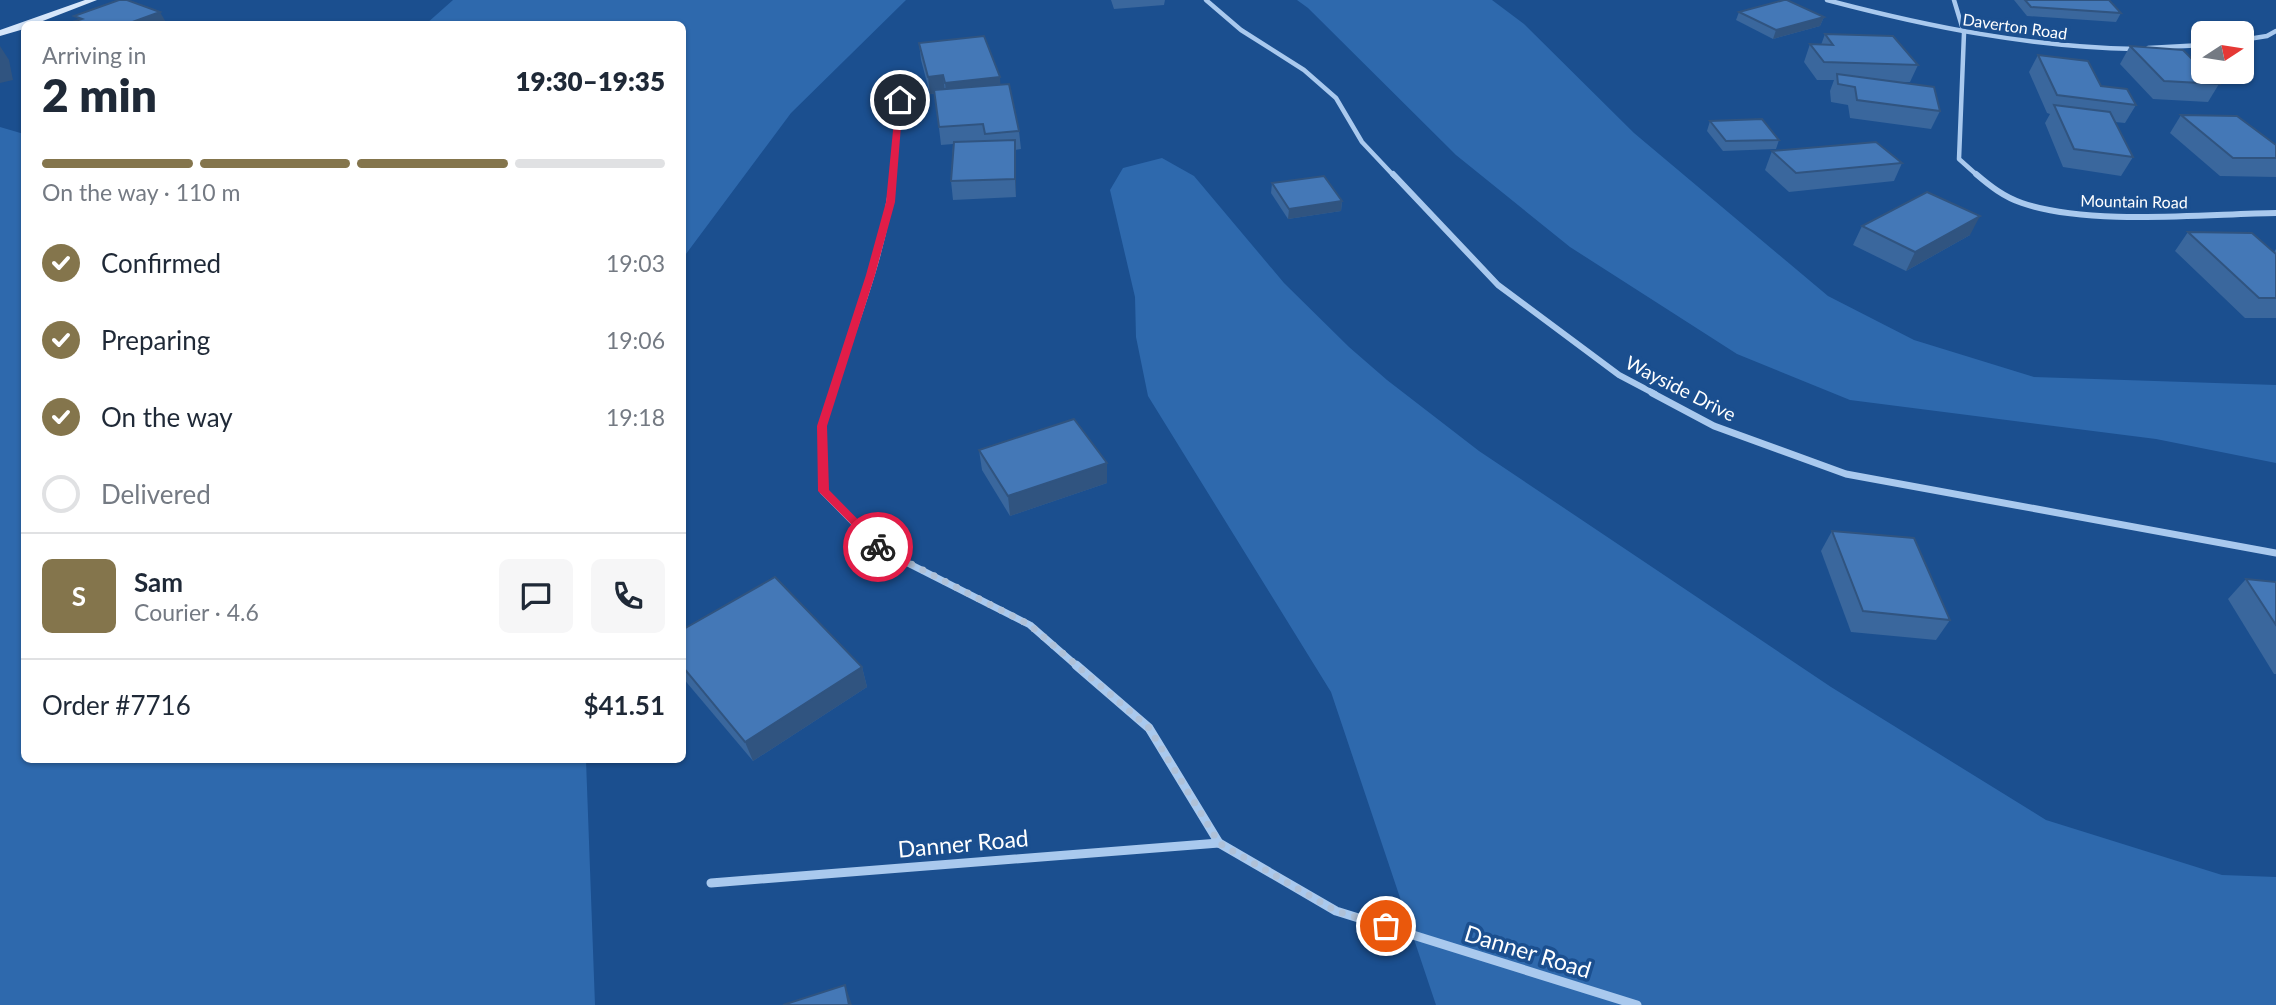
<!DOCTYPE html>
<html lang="en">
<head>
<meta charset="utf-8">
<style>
  :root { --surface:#fff; --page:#f6f6f7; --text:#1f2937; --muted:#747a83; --line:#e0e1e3; --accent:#84754c }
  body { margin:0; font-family:Lato,sans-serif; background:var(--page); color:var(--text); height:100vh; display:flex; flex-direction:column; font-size:26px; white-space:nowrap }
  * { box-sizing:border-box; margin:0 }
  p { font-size:23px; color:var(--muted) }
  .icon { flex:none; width:38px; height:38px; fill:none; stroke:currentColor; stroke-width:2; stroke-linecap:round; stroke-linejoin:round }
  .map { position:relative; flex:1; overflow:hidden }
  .side { position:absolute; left:21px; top:21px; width:665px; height:742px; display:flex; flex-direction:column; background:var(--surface); border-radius:10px; box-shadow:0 2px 5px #0004 }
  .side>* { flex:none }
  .needle { width:46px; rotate:78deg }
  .tools { position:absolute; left:2191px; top:21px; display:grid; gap:14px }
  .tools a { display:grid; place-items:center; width:63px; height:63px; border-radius:10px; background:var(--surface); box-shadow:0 2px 5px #0004; font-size:35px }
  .pin { position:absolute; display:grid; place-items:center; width:60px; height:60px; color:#fff; margin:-30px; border:4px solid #fff; border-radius:50%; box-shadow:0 2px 7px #0007 }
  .courier { position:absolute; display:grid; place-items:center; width:70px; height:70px; margin:-35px; border:5px solid #e11d48; border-radius:50%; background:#fff; color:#222; box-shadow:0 2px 9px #0007 }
  .summary em { font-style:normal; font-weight:800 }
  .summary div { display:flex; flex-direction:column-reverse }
  .summary { display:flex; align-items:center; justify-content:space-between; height:119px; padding:0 21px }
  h1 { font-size:46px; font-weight:800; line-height:52px }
  .bar { display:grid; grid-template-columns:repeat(4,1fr); gap:10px 7px; align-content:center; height:84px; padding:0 21px }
  .bar i { height:9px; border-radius:5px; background:var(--line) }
  .bar .current { background:var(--accent) }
  .bar p { grid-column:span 4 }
  .line { display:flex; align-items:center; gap:18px; padding:0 21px; border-top:2px solid var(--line) }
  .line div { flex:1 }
  .round { display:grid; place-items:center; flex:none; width:74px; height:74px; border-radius:10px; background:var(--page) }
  ol { padding:0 21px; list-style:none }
  li { display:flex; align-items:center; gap:21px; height:77px }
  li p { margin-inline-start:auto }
  li .icon { padding:7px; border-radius:50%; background:var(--accent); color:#fff; stroke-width:4 }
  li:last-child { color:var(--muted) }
  li i { width:38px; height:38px; border:4px solid var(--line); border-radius:50% }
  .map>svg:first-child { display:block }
  .green { fill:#2e69ad }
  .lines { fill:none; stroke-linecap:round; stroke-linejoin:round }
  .street-far3 { stroke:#a9c9ee; stroke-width:4.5 }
  .street-far2 { stroke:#a9c9ee; stroke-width:6 }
  .street-far1 { stroke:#a9c9ee; stroke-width:7 }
  .street { stroke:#a9c9ee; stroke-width:9 }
  .secondary { fill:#d6e6fa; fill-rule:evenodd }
  .wall { fill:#3a679d }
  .shaded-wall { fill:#305480 }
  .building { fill:#4478b7; stroke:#305480; stroke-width:2 }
  .route { fill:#e11d48 }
  .done { stroke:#afc1d8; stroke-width:7; stroke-dasharray:0 12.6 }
  .labels { text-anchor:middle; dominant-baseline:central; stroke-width:7; stroke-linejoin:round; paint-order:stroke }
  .far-street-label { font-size:16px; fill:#fff; stroke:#1b4f8f }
  .street-label { font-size:19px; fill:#fff; stroke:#1b4f8f }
  .near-street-label { font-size:23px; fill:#fff; stroke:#1b4f8f }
</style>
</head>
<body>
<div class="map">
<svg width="2276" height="1005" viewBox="0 0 2276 1005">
  <rect width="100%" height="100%" fill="#1b4f8f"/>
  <!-- green -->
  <g class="green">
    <path d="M453,0H906L791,113L683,258L682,24H426Z"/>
    <path d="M1297,0H1492L1524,24L1634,133L1828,296L1914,340L2034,377L2276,385V463L2156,439L1850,400L1737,354L1570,247L1456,155L1308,8Z"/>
    <path d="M0,127L24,134V760H586L595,1005H0Z"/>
    <path d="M1162,158L1194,176L1284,283L1349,347L1387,380L1479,451L1831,687L2046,820L2222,875L2276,877V1005H1436L1331,692L1148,396L1136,337L1135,297L1110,190L1123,168Z"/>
  </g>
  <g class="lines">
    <!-- street-far3 -->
    <g class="street-far3">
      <path d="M1206,0L1241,30L1304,70L1336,98L1362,142L1394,176"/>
      <path d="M1827,0C1929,27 2030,47 2136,49"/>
      <path d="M1954,0L1964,33L1959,159L1978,176"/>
      <path d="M2242,40L2267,36L2276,31"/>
      <path d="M2148,48L2203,45"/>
      <path d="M892,176L902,75"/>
    </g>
    <!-- street-far2 -->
    <g class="street-far2">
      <path d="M1393,174L1498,285L1619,375L1655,394"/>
      <path d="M1976,174C1990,186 2004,197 2022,203C2089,226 2204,214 2276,213"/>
      <path d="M832,394C855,323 886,249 893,174"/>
    </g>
    <!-- street-far1 -->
    <g class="street-far1">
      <path d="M833,393L822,426L823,491L880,549L1030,625L1078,667"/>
      <path d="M1652,393L1714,426L1846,474L2276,553"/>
    </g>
    <!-- street -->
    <g class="street">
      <path d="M1076,665L1149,728L1219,843L1336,911L1637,1005"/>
      <path d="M711,883L1219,843"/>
    </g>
    <!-- secondary -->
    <path class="secondary" d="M85,0H97L35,24H24V29L0,36V30Z"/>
  </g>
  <!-- wall -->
  <g class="wall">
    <path d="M1111,0H1165L1164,5L1114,9Z"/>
    <path d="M2014,0H2109L2121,13L2116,22L2027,16Z"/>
    <path d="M1739,12L1824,17L1820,26L1773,39L1736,20Z"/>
    <path d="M1825,34L1918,65L1910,82H1898L1940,111L1931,129L1850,118L1848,105L1831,102L1830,91L1834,80H1817L1804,62L1810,44L1821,45Z"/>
    <path d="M919,43L1000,85L1019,131L1021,149L1015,150L1016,197L953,200L951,181L953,144L941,145L935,94H930L921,60Z"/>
    <path d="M2130,46L2219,84L2208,102L2153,99L2120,64Z"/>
    <path d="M2038,55L2101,86L2136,105L2125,123L2115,122L2133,157L2121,176L2063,167L2045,123L2050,114L2047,113L2029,72Z"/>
    <path d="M2181,115L2276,145V177L2220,176L2170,133Z"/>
    <path d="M1710,121L1779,140L1776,149L1723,151L1707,131Z"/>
    <path d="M1772,151L1902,163L1894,181L1789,192L1765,170Z"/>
    <path d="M1272,183L1342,201L1341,211L1288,219L1271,193Z"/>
    <path d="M1862,226L1970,235L1906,271L1853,245Z"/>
    <path d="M2188,232L2274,252L2276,249V318H2245L2175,251Z"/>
    <path d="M979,450L1107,483L1010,516L982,470Z"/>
    <path d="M1832,531L1950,620L1936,640L1851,632L1821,551Z"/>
    <path d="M2246,579L2276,582V674H2274L2228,599Z"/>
    <path d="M682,630L862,667L867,687L753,761L682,677Z"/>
  </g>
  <!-- shaded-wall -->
  <g class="shaded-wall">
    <path d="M160,12L167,24H127Z"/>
    <path d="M1824,17L1820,26L1773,39L1776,30Z"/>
    <path d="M0,46L9,60L13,80L0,83Z"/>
    <path d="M943,75L945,93L930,94L928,77Z"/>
    <path d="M1000,77L1001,94L947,100L945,83Z"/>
    <path d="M1015,140L1016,158V197L1015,179Z"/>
    <path d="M1342,201L1341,211L1288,219L1289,209Z"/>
    <path d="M1980,216L1970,235L1906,271L1915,252Z"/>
    <path d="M1107,463V483L1010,516L1008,496Z"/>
    <path d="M862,667L867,687L753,761L745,742Z"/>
    <path d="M845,985L852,1005H849Z"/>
  </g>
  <!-- building -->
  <g class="building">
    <path d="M119,0H127L160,12L127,24H66L82,19L74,16Z"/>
    <path d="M1784,0H1787L1824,17L1776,30L1739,12Z"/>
    <path d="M2025,0H2109L2121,13L2031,7Z"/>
    <path d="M1825,34L1893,36L1918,65L1824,62L1810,44L1833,45Z"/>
    <path d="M984,36L1000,77L945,83L943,75L928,77L919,43Z"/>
    <path d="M2130,46L2183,50L2203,70V72H2206L2219,84L2164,81Z"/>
    <path d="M2038,55L2088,61L2101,86L2127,89L2136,105L2057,95Z"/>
    <path d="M1837,74L1934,87L1940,111L1857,100L1855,87L1838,84Z"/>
    <path d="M1009,84L1019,131L985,134L983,124L939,127L934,90Z"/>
    <path d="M2054,105L2110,112L2133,157L2074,149Z"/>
    <path d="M2181,115L2237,116L2276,145V158H2233Z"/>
    <path d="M1762,119L1779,140L1726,141L1710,121Z"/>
    <path d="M1015,140V179L951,181L954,142Z"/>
    <path d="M1876,142L1902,163L1796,173L1772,151Z"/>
    <path d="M1324,176L1342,201L1289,209L1272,183Z"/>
    <path d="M1927,192L1980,216L1915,252L1862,226Z"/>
    <path d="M2188,232L2252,233L2276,254V298H2259Z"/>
    <path d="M1074,419L1107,463L1008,496L979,450Z"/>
    <path d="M1832,531L1914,538L1950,620L1863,611Z"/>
    <path d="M775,577L862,667L745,742L682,666V630Z"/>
    <path d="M2246,579L2276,582V625Z"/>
    <path d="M845,985L849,1005H783Z"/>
  </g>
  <!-- route -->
  <path class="route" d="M900,98L903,100L895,202L875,275L827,426L829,490L882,544V550L878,551L818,491L817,426L866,275L886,202L896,100Z"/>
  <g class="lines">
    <!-- done -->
    <path class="done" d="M878,547L1030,625L1149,728L1219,843L1336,911L1386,926"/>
  </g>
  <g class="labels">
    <!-- far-street labels -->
    <g class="far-street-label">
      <text transform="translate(2015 26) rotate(8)">Daverton Road</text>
      <text transform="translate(2134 201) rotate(1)">Mountain Road</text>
    </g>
    <!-- street labels -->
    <g class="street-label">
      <text transform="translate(1681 388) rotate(27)">Wayside Drive</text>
    </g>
    <!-- near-street labels -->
    <g class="near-street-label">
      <text transform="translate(963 843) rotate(-5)">Danner Road</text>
      <text transform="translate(1528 951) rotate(17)">Danner Road</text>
    </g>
  </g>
</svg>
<div class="tools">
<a><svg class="needle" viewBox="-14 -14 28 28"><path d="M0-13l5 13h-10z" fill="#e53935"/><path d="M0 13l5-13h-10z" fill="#747a83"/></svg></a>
</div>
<div class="pin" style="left:1386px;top:926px;background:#ea580c"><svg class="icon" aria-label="bag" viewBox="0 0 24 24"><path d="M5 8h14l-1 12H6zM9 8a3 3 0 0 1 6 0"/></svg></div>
<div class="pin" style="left:900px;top:100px;background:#1f2937"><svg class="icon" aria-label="home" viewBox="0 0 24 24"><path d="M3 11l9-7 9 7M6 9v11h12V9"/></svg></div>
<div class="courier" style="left:878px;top:547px"><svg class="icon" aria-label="bike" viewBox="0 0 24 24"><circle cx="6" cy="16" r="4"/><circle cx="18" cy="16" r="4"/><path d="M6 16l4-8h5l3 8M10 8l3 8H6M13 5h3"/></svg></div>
<section class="side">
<div class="summary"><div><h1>2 min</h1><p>Arriving in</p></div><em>19:30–19:35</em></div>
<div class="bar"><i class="current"></i><i class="current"></i><i class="current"></i><i></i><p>On the way · 110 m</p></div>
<ol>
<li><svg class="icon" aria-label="check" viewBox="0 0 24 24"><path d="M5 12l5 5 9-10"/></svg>Confirmed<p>19:03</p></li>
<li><svg class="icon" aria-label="check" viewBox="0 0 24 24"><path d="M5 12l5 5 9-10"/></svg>Preparing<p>19:06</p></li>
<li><svg class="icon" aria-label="check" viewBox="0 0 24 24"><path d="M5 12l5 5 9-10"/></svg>On the way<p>19:18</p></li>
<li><i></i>Delivered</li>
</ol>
<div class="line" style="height:126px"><b class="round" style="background:var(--accent);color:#fff">S</b><div><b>Sam</b><p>Courier · 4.6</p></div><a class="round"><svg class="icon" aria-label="chat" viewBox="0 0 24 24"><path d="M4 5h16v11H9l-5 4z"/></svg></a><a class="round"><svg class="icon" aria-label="phone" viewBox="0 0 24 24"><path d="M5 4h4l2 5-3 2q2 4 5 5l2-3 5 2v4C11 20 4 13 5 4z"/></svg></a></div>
<div class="line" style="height:91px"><div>Order #7716</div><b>$41.51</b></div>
</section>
</div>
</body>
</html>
